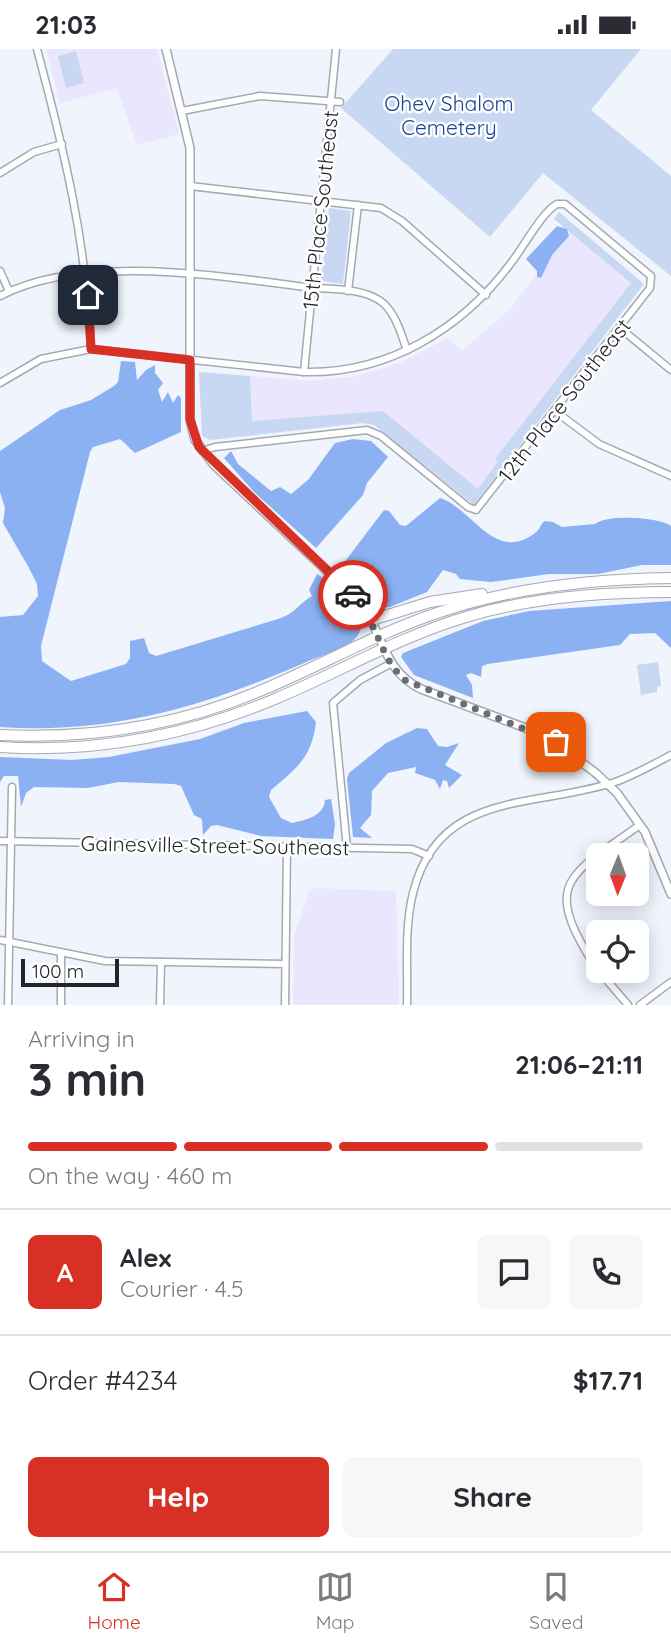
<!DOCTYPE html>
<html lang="en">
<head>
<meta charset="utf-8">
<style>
  :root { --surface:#fff; --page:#f7f7f7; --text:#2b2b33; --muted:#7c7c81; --line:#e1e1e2; --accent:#d93025 }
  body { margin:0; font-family:Quicksand,sans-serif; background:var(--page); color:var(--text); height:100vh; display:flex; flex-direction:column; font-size:26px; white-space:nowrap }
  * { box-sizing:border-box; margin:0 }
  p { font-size:23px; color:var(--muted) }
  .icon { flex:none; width:38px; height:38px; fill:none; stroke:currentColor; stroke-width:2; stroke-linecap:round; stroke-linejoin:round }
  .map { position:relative; height:956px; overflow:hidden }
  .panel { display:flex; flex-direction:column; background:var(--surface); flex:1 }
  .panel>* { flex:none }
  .needle { width:46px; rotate:181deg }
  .fabs { position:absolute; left:586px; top:794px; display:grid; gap:14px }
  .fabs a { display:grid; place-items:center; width:63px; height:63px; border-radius:10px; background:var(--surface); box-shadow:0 4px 18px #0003; font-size:35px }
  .scale { position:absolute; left:21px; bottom:18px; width:98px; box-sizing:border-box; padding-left:7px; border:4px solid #232528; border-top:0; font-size:19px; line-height:24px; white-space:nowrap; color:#232528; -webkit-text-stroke:5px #fff; paint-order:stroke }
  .pin { position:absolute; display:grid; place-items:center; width:60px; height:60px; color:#fff; margin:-30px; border-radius:14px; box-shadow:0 4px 10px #0006 }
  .courier { position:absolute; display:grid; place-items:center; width:70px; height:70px; margin:-35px; border:5px solid #d93025; border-radius:50%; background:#fff; color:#222; box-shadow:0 2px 9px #0007 }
  .headline em { font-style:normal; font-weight:800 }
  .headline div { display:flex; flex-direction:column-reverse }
  .headline { display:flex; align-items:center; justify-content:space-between; height:119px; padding:0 28px }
  h1 { font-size:46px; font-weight:800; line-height:52px }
  .bar { display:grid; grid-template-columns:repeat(4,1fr); gap:10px 7px; align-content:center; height:84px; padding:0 28px }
  .bar i { height:9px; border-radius:5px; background:var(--line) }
  .bar .active { background:var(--accent) }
  .bar p { grid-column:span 4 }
  .line { display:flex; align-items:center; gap:18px; padding:0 28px; border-top:2px solid var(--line) }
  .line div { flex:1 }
  .round { display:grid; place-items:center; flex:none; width:74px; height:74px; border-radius:10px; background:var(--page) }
  .primary-button { display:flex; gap:14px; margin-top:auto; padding:14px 28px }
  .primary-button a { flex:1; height:80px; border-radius:10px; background:var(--accent); color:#fff; font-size:28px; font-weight:800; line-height:80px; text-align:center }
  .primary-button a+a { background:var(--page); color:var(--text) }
  .status { display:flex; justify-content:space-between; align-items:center; height:49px; padding:0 35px; background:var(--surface); direction:ltr }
  .status svg { height:19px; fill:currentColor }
  .dock { display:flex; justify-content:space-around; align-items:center; height:98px; border-top:2px solid var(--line); background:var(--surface); font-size:19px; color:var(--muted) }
  .dock a { display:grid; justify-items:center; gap:4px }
  .dock .active { color:var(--accent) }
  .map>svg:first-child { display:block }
  .education { fill:#eae6fd }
  .green { fill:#c8d7f2 }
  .forest { fill:#8cb1f3 }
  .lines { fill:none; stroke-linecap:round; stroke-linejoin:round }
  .minor-casing { stroke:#a5a9b1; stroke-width:9 }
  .tertiary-casing { stroke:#a5a9b1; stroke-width:10 }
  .trunk-casing { stroke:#a5a9b1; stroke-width:12 }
  .minor { stroke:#fff; stroke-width:6 }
  .tertiary { stroke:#fff; stroke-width:7 }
  .trunk { stroke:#fff; stroke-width:10 }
  .done { stroke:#6a6d73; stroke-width:7; stroke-dasharray:0 12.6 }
  .route { stroke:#d93025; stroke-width:9 }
  .labels { text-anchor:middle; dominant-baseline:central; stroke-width:5; stroke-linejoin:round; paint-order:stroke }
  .park-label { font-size:21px; fill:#1b438f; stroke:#fff }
  .street-label { font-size:21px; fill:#232528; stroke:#fff }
</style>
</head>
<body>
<div class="status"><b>21:03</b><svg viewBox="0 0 49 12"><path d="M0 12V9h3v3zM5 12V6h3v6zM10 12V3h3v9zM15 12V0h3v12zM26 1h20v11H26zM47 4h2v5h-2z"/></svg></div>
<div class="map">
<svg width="671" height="956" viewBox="0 0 671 956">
  <rect width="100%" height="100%" fill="#eff4fd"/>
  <!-- education -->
  <g class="education">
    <path d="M46,0H157L179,85L137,96L117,39L60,54Z"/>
    <path d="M570,183L631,234L496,409L498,412L478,440L383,363L252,372L250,327L310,332L357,327L399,314L448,289L462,302L508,262Z"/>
    <path d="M315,839L396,842L399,956H293L294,887L309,843Z"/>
  </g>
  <!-- green -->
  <g class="green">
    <path d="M393,0H641L591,61L671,127V227L543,124L490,188L341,59Z"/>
    <path d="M76,2L84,34L66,39L58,7Z"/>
    <path d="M329,159L351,162L343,235L321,232Z"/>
    <path d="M559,163L644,235L474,456L374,376L363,374L210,391L202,387L199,323L250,327L252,372L383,362L478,440L498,412L495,410L631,234L554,170Z"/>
    <path d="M658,613L661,637L657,638V643L641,646L637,616Z"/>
  </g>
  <!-- forest -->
  <g class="forest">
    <path d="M557,177L567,180L569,187L552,206L541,229L537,228V222L526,210Z"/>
    <path d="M121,312L135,313L137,331L146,321L155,316V324L163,334L158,341L162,353L168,343L173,354L178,346L181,349V383L135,404L120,390L93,398L90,403L41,597L42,612L71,632L126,615L130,609V592L144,589L149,604L156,607L278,570C296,564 297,556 312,547L309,541L317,525C330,533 366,565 360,582C355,598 325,605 311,611C209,656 113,686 0,678V568L23,566L38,547L37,535L29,519L3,474L5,459L0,443V402L60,361L91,351L114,337L118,333Z"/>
    <path d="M353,390L371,392L388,408L367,434L363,446L316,499L254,443L224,409L231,402L238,415L271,442L280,438L291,445L308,431L335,394Z"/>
    <path d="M440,449C472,459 495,515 535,484C541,480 539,476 545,472L553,473L562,478L595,475C607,465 659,468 671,477V516H642L598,525H549L491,533L460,530L456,525L443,521L427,543L390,558L375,559L339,522L340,519L384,461L389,462L400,476L406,477Z"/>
    <path d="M671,552V599L655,584L630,585L620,596L488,615L482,617L481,628L471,624L466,626L472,636L473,649L414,626L401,608L403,604L483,572L529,562Z"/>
    <path d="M307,662L316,673C312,708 297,719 271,741L269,748L281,769L292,774C306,771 324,767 325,751L331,750L335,775L333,790L261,787L217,776L211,777L203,786L202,770L194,766L181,737L174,735L119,733L88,739L34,738L26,744L21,758L18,727H4L0,733V708L72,711L109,708L200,690L244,674Z"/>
    <path d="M417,679L427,680L438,697L447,698L459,694L445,716L462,726L449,739L447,732L443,731L440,740L435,731L415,724L416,718L388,724L372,742L371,766L360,779L372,789L353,788L347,730L349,724L386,694Z"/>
  </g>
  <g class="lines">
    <!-- minor casing -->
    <g class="minor-casing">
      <g id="minor">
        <path d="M37,0C65,105 86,191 91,300"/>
        <path d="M182,62L260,47L340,53"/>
        <path d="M0,124L34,103L62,95"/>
        <path d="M190,137L381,159L402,172L486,246"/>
        <path d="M0,222L9,242"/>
        <path d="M348,242L358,156"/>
        <path d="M0,247C82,204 217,227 306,238C329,241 358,238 379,251C395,261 401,285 407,301"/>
        <path d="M620,279L671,321"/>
        <path d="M304,323L336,0"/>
        <path d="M0,334L41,310L91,300L304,323C388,325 462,280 511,214C523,199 542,163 557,155H565L651,227L650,239L476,461L468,458L381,387L367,381L215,398L202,402"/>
        <path d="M555,362L599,395L671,427"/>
        <path d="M0,792L412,800L429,807"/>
        <path d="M347,799L333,654L360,631L390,615"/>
        <path d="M0,891L105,912L285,915"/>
        <path d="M598,922C542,835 564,829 640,776"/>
        <path d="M599,922L628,956"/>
        <path d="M8,956L12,738"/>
        <path d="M61,956V904"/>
        <path d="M160,956L161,913"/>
        <path d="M285,956L287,798"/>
        <path d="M407,956C408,920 404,880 413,844C439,738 539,760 618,732C636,725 654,715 671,706"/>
        <path d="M640,956L671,933"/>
      </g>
    </g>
    <!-- tertiary casing -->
    <g class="tertiary-casing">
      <path id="tertiary" d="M166,0L190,99V371L195,391L214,416L361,554C383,584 383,622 421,640L547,687L597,725L617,744L645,783L671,845"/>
    </g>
    <!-- trunk casing -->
    <g class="trunk-casing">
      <g id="trunk">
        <path d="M372,571L430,553L482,545"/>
        <path d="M0,686C88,690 173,678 255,644C317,619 376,584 440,563C514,538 594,530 671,529"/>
        <path d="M0,698C95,704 187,687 275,650C339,623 399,588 466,568C531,548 603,543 671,543"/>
      </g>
    </g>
    <!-- minor -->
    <use href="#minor" class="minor"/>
    <!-- tertiary -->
    <use href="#tertiary" class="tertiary"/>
    <!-- trunk -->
    <use href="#trunk" class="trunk"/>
  </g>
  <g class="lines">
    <!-- done -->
    <path class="done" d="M353,546C377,570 379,609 405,631L556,693"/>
    <!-- route -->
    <path class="route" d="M88,246L91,300L190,311V370L199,398L353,546"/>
  </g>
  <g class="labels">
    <!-- park labels -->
    <g class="park-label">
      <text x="449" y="54">Ohev Shalom<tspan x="449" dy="24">Cemetery</tspan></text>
    </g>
    <!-- street labels -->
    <g class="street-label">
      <text transform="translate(320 161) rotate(-84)">15th Place Southeast</text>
      <text transform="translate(564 351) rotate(-52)">12th Place Southeast</text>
      <text transform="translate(215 796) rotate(1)">Gainesville Street Southeast</text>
    </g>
  </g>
</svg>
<div class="fabs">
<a><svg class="needle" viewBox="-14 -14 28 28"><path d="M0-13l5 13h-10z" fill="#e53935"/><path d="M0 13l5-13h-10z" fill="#7c7c81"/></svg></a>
<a><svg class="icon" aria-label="locate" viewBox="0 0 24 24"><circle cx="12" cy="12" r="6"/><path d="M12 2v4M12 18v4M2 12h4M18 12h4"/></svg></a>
</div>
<div class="scale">100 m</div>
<div class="pin" style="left:556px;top:693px;background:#ea580c"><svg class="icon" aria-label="bag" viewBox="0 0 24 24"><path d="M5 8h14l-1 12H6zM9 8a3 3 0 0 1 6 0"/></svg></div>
<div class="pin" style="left:88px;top:246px;background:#1f2937"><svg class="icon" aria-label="home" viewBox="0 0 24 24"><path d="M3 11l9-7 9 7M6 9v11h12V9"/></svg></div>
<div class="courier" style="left:353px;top:546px"><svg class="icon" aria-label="car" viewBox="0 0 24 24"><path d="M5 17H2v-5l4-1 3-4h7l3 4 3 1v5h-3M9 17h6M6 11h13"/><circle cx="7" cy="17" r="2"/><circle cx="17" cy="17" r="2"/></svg></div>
</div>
<section class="panel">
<div class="headline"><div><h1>3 min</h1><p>Arriving in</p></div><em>21:06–21:11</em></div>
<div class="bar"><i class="active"></i><i class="active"></i><i class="active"></i><i></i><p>On the way · 460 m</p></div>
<div class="line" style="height:126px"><b class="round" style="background:var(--accent);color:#fff">A</b><div><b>Alex</b><p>Courier · 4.5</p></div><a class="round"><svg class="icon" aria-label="chat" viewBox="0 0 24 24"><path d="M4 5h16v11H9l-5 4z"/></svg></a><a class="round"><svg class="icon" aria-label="phone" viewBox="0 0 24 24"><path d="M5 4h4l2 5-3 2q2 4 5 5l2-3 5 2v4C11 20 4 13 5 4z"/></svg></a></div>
<div class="line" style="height:91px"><div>Order #4234</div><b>$17.71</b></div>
<div class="primary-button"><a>Help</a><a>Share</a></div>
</section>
<nav class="dock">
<a class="active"><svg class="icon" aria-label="home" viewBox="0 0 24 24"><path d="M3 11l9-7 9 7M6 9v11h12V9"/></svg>Home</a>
<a><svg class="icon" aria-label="map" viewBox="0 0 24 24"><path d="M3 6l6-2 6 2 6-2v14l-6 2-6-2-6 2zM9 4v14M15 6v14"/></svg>Map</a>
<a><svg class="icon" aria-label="saved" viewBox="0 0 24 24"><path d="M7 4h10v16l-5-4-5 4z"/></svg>Saved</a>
</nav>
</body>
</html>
